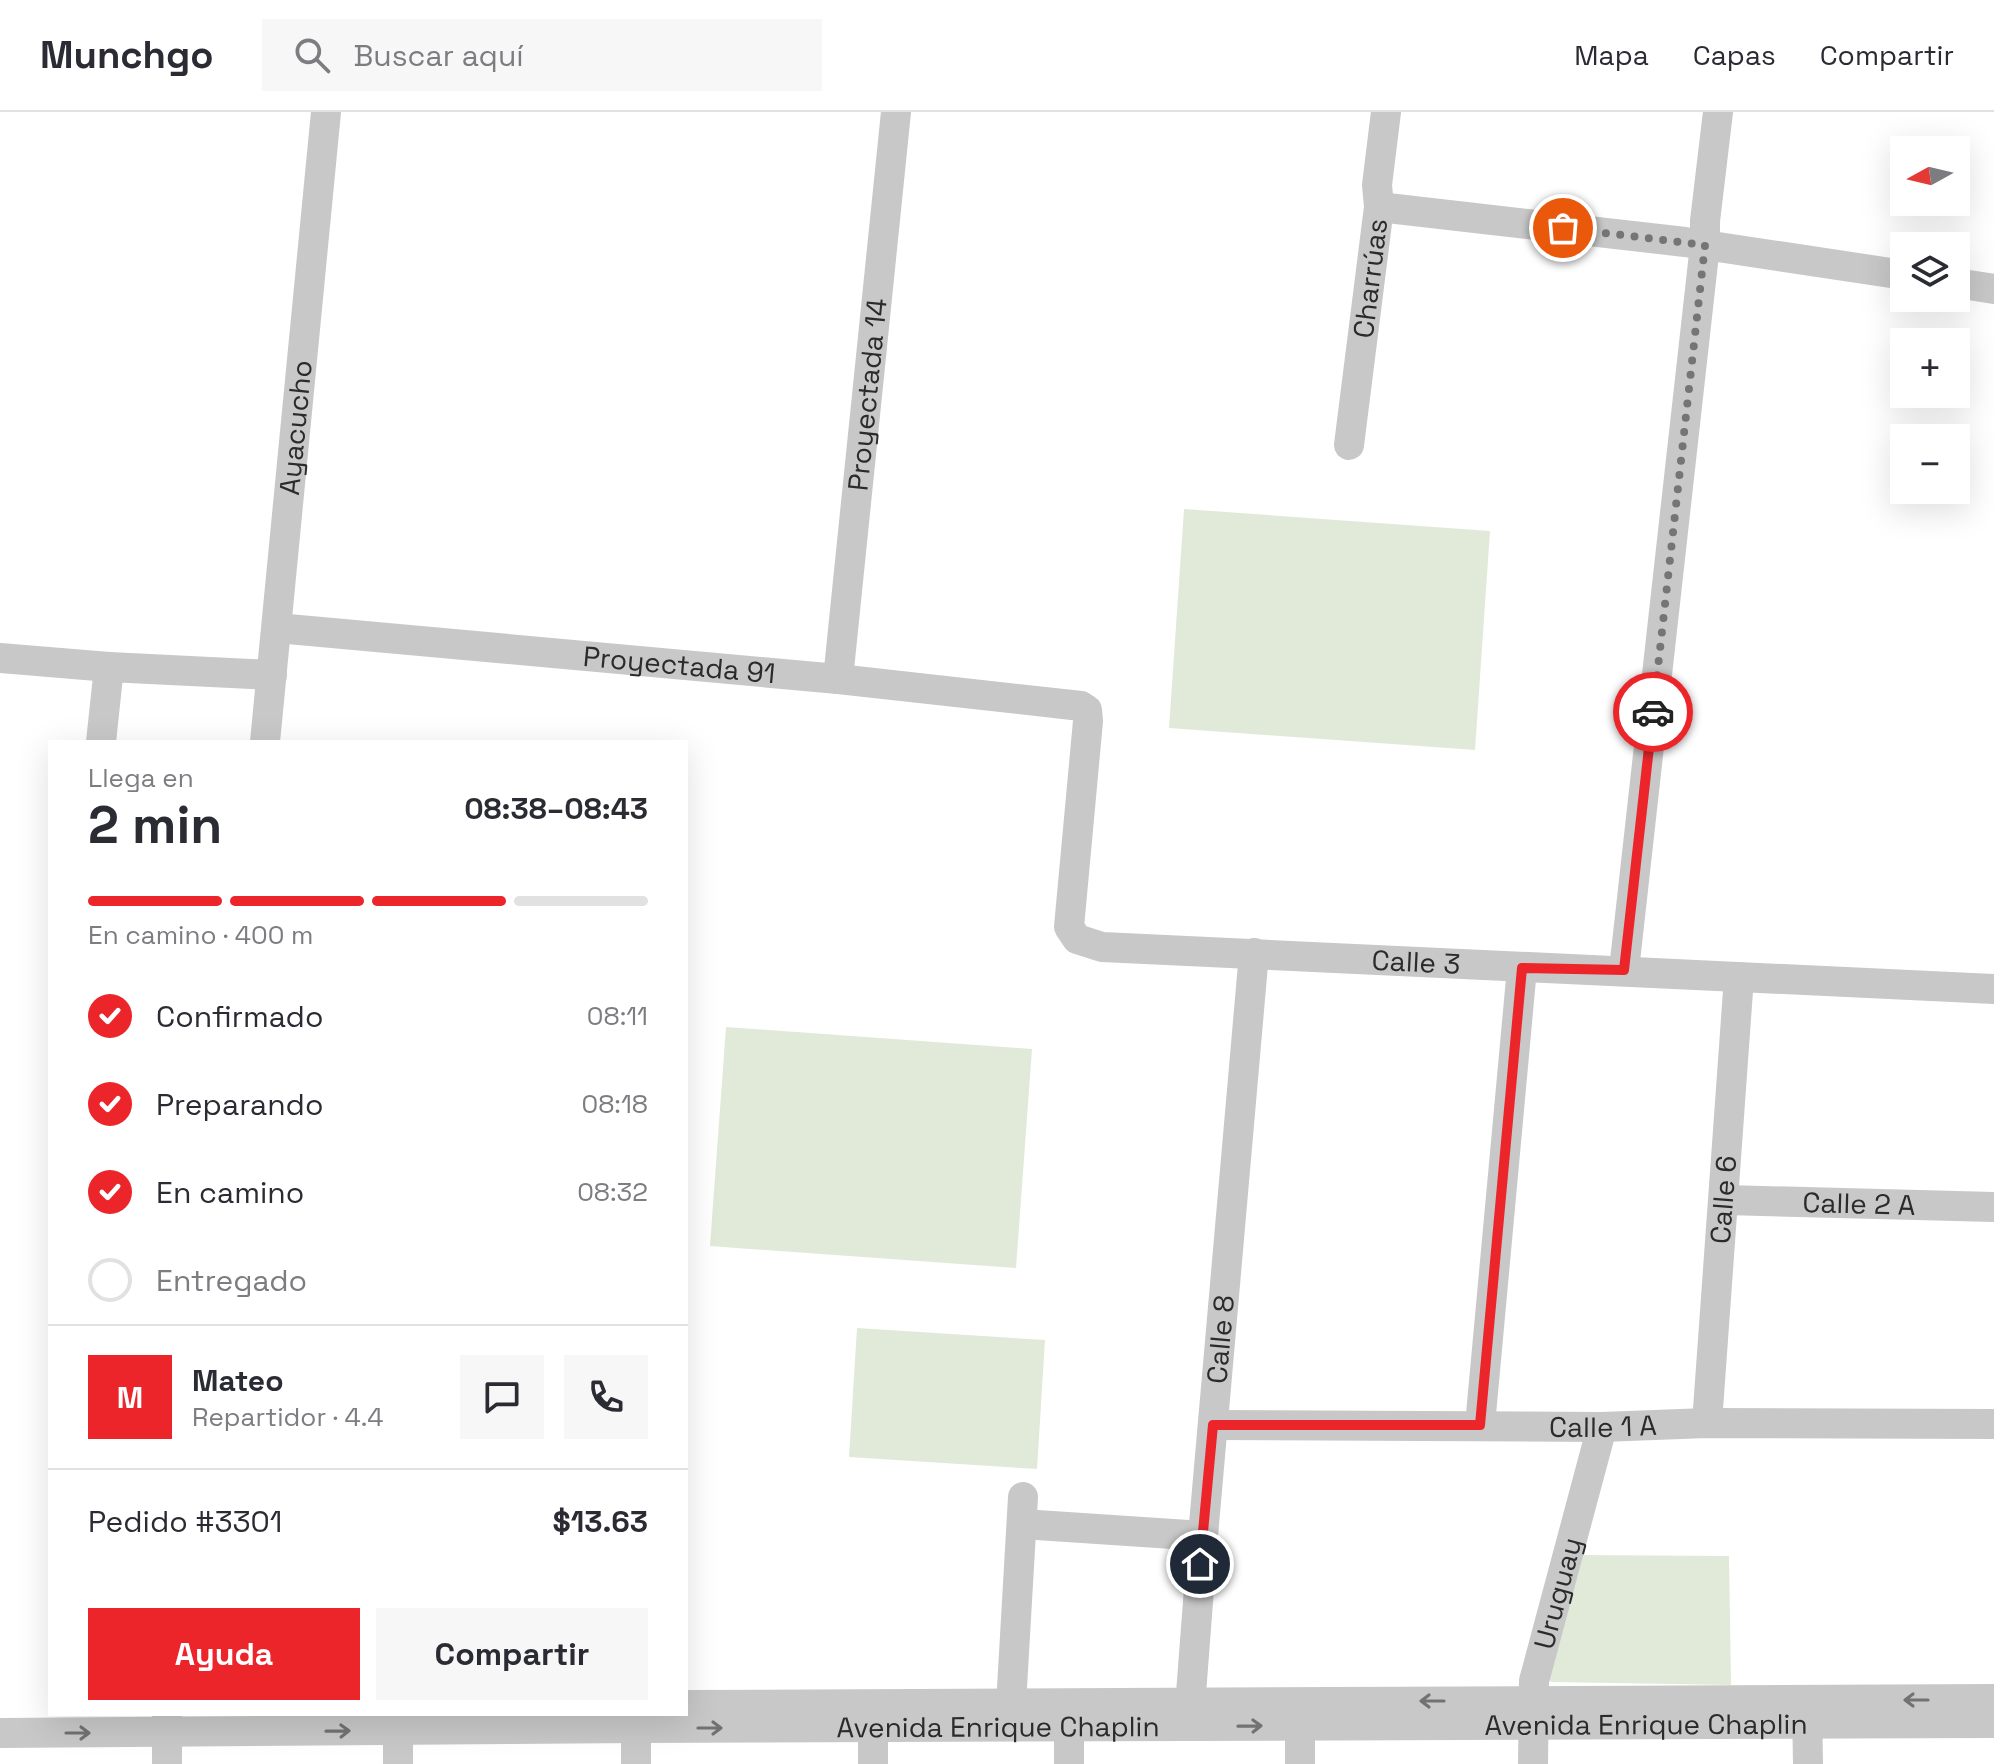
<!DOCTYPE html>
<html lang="es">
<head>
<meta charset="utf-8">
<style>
  :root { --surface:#fff; --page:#f7f7f7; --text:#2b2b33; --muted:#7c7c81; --line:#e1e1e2; --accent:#eb252a }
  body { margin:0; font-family:"Space Grotesk",sans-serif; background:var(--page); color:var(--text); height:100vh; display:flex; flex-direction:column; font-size:30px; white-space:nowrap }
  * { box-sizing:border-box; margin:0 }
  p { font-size:26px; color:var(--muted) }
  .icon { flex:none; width:44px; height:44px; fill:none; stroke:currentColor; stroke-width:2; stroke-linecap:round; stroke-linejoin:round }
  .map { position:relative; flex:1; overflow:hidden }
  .details { position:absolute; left:48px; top:628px; width:640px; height:976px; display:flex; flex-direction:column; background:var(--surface); border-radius:0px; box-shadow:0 8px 32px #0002 }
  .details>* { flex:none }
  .needle { width:52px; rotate:262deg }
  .buttons { position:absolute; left:1890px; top:24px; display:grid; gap:16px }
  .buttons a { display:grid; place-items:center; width:80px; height:80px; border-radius:0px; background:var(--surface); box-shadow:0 8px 32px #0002; font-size:40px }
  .pin { position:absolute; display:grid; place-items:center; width:68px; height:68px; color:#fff; margin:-34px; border:4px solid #fff; border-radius:50%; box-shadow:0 2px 8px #0007 }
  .courier { position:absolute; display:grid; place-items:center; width:80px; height:80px; margin:-40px; border:6px solid #eb252a; border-radius:50%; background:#fff; color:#222; box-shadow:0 2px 10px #0007 }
  .summary em { font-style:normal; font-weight:700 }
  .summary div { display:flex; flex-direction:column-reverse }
  .summary { display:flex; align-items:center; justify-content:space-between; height:136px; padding:0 40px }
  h1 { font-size:52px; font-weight:700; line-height:60px }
  .bar { display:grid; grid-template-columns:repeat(4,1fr); gap:12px 8px; align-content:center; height:96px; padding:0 40px }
  .bar i { height:10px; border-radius:6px; background:var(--line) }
  .bar .active { background:var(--accent) }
  .bar p { grid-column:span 4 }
  .line { display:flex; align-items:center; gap:20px; padding:0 40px; border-top:2px solid var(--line) }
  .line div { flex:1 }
  .round { display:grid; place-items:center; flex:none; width:84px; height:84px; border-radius:0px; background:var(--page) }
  ol { padding:0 40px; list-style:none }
  li { display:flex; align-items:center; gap:24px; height:88px }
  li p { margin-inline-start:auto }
  li .icon { padding:8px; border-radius:50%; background:var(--accent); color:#fff; stroke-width:4 }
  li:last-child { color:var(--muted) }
  li i { width:44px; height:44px; border:4px solid var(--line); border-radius:50% }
  .action { display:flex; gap:16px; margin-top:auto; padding:16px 40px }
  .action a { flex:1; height:92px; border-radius:0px; background:var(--accent); color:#fff; font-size:32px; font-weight:700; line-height:92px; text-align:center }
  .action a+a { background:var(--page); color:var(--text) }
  header { display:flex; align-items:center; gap:48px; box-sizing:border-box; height:112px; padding:0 40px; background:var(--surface); border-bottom:2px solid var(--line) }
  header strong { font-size:38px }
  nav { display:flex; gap:44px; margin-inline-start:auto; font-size:28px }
  .search { width:560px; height:72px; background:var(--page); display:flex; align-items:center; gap:20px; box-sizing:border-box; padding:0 28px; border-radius:0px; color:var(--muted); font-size:30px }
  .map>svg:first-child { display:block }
  .green { fill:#e1ead8 }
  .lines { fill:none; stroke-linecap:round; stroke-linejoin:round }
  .minor { stroke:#c8c8c8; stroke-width:30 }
  .oneway { stroke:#727272 }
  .done { stroke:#757575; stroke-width:8; stroke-dasharray:0 14.4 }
  .route { stroke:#eb252a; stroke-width:10 }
  .labels { text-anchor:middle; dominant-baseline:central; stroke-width:8; stroke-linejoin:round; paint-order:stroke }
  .street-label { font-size:28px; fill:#2b2b2b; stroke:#fff }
</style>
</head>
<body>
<header>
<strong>Munchgo</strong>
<div class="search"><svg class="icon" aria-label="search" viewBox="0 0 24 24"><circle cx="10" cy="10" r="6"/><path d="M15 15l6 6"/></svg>Buscar aquí</div>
<nav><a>Mapa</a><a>Capas</a><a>Compartir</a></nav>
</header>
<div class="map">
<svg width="1994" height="1652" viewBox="0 0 1994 1652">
  <rect width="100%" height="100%" fill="#fff"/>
  <!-- green -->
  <g class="green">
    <path d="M1184,397L1490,419L1475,638L1169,616Z"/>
    <path d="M726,915L1032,937L1016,1156L710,1134Z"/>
    <path d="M857,1216L1045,1228L1037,1357L849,1345Z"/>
    <path d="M1580,1443L1729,1444L1731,1573L1552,1570L1547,1567Z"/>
  </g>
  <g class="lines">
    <!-- minor -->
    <g class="minor">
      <path d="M1379,95L1685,130L1904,163"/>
      <path d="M1956,171L1994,177"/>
      <path id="s1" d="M1349,333L1379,95L1377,73L1386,0"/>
      <path id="s2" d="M277,516L838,567L1081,594L1087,598L1088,609L1069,815L1077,827L1102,835L1994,877"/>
      <path d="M0,546L109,555L272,563"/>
      <path id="s3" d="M838,567L896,0"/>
      <path d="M101,630L109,555"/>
      <path id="s4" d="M265,630L326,0"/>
      <path d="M1624,858L1705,133V109L1718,0"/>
      <path id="s5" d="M1725,1088L1994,1095"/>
      <path id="s6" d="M1707,1311L1739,865"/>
      <path id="s7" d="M1213,1313L1602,1315L1707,1311L1994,1312"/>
      <path d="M1480,1313L1522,856"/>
      <path d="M1022,1412L1203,1424"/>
      <path d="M686,1593L1994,1587"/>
      <path d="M1011,1593L1023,1385"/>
      <path d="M1300,1594V1652"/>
      <path d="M1807,1594L1808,1652"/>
      <path d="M873,1598V1652"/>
      <path d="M1069,1598V1652"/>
      <path d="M636,1602V1652"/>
      <path id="s8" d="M1189,1608L1203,1424L1254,841"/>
      <path id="s9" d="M0,1621L636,1616L1994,1611"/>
      <path d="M167,1652V1602"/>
      <path d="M398,1652V1602"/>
      <path id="s10" d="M1533,1652L1534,1569L1602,1315"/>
    </g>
  </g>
  <!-- one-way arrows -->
  <defs><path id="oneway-shaft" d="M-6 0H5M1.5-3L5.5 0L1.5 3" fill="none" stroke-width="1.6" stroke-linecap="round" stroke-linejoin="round" transform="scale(2)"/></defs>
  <g class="oneway">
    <use href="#oneway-shaft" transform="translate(1916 1588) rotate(180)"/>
    <use href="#oneway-shaft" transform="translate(1432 1589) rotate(180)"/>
    <use href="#oneway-shaft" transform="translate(1250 1614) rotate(-1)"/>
    <use href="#oneway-shaft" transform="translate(710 1616)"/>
    <use href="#oneway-shaft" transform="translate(338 1619) rotate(-1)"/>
    <use href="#oneway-shaft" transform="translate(78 1621)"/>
  </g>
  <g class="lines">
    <!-- done -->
    <path class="done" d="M1563,116L1705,133L1653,600"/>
    <!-- route -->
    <path class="route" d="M1200,1452L1213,1313H1480L1522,856L1624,858L1653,600"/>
  </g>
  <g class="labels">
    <!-- street labels -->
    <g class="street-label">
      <text stroke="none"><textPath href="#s1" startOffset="168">Charrúas</textPath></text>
      <text stroke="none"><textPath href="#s3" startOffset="286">Proyectada 14</textPath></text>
      <text stroke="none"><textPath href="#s4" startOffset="316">Ayacucho</textPath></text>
      <text stroke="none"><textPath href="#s2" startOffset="404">Proyectada 91</textPath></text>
      <text stroke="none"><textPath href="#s2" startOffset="1388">Calle 3</textPath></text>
      <text stroke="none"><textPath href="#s6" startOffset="224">Calle 6</textPath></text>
      <text stroke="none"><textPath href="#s5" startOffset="134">Calle 2 A</textPath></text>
      <text stroke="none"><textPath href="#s8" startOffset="382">Calle 8</textPath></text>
      <text stroke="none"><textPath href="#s7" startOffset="390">Calle 1 A</textPath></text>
      <text stroke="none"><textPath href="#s10" startOffset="174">Uruguay</textPath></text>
      <text stroke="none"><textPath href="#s9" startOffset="1646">Avenida Enrique Chaplin</textPath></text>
      <text stroke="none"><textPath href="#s9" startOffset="998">Avenida Enrique Chaplin</textPath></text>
    </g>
  </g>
</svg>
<div class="buttons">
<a><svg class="needle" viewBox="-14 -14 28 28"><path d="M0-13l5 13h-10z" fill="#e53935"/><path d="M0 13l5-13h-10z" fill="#7c7c81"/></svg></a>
<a><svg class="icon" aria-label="layers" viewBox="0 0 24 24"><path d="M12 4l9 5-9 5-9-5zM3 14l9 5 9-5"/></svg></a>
<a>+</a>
<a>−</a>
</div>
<div class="pin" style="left:1563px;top:116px;background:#ea580c"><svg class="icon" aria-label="bag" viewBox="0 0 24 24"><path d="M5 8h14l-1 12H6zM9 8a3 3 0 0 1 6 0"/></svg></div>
<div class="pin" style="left:1200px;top:1452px;background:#1f2937"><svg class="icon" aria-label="home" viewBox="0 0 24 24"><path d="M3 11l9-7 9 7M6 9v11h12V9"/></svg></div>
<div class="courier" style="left:1653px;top:600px"><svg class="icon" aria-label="car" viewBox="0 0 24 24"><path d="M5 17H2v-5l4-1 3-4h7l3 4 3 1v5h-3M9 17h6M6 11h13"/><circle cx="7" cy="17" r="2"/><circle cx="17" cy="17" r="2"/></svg></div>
<section class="details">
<div class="summary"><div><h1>2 min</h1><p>Llega en</p></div><em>08:38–08:43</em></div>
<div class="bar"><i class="active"></i><i class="active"></i><i class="active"></i><i></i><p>En camino · 400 m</p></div>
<ol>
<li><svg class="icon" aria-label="check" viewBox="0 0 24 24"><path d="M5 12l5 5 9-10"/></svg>Confirmado<p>08:11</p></li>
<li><svg class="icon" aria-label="check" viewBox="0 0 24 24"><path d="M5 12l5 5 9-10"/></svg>Preparando<p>08:18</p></li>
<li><svg class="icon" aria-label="check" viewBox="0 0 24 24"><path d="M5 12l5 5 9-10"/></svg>En camino<p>08:32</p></li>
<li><i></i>Entregado</li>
</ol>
<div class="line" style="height:144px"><b class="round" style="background:var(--accent);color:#fff">M</b><div><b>Mateo</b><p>Repartidor · 4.4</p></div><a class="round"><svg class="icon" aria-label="chat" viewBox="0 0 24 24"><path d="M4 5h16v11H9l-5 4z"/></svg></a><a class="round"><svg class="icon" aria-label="phone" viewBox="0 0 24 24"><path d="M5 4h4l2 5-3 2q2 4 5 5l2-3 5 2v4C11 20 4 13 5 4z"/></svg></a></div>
<div class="line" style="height:104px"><div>Pedido #3301</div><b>$13.63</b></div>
<div class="action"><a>Ayuda</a><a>Compartir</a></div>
</section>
</div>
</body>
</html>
